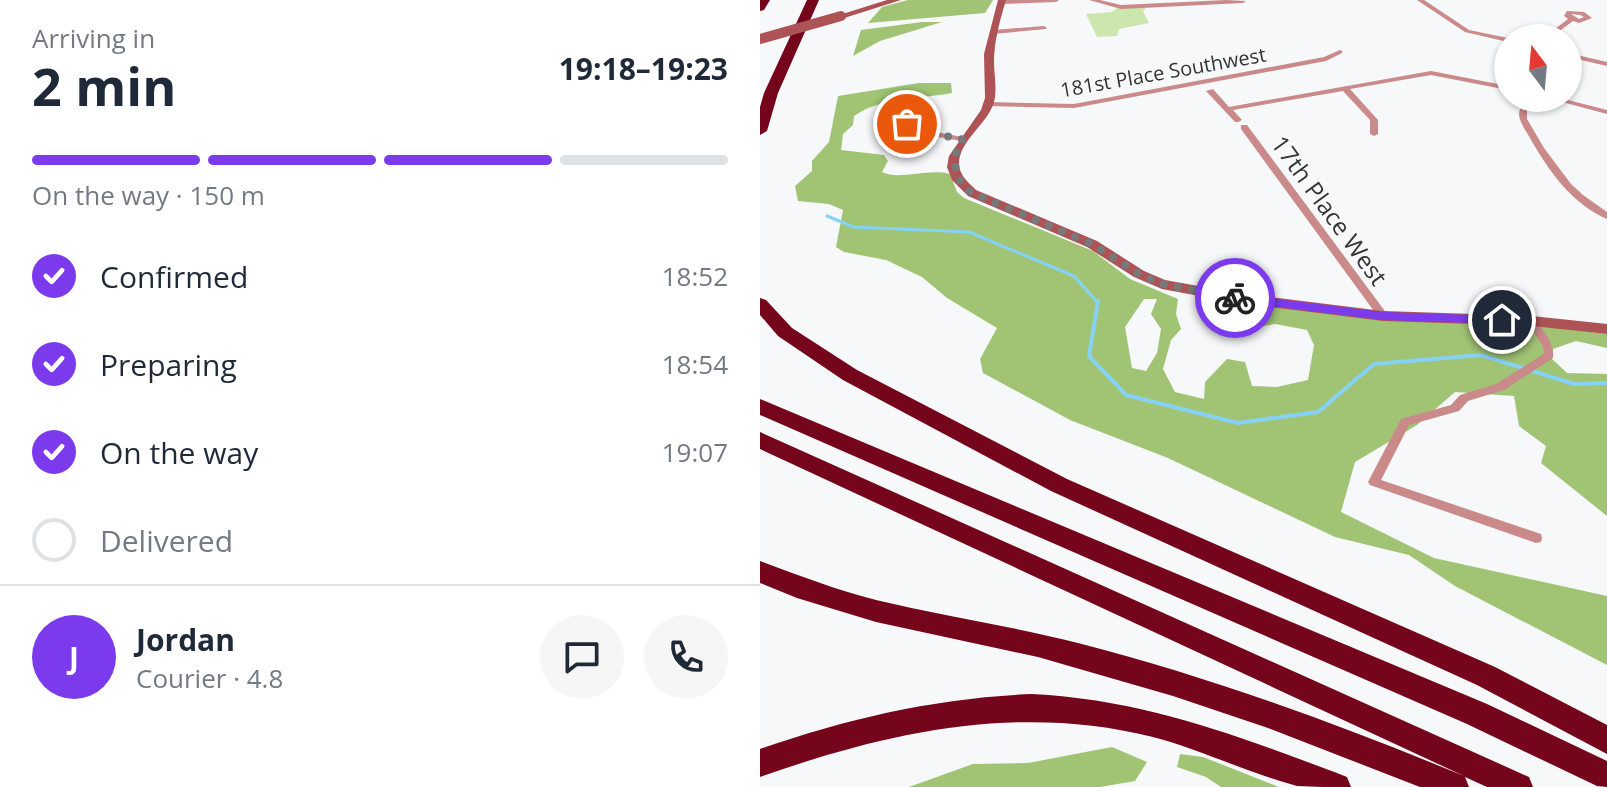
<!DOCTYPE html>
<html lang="en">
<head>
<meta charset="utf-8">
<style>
  :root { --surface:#fff; --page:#f6f6f7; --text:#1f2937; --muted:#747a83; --line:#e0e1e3; --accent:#7c3aed }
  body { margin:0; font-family:"Open Sans",sans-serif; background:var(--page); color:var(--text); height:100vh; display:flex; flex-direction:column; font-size:30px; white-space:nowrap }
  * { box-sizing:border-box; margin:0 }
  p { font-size:26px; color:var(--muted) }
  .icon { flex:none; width:44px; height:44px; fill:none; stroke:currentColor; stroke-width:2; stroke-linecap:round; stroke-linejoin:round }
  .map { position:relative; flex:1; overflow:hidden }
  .drawer { display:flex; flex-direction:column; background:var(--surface); width:760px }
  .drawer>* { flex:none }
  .needle { width:52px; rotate:344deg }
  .controls { position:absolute; left:734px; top:24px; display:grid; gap:16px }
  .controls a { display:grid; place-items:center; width:88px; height:88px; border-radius:50%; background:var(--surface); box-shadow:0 2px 6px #0004; font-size:40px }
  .pin { position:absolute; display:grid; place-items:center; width:68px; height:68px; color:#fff; margin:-34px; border:4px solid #fff; border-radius:50%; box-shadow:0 2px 8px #0007 }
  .courier { position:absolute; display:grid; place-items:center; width:80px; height:80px; margin:-40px; border:6px solid #7c3aed; border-radius:50%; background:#fff; color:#222; box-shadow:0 2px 10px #0007 }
  .overview em { font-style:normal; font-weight:700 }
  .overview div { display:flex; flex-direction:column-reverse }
  .overview { display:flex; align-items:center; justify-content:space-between; height:136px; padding:0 32px }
  h1 { font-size:52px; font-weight:700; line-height:60px }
  .bar { display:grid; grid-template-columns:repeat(4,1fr); gap:12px 8px; align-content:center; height:96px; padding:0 32px }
  .bar i { height:10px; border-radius:6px; background:var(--line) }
  .bar .selected { background:var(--accent) }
  .bar p { grid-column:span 4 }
  .line { display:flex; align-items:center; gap:20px; padding:0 32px; border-top:2px solid var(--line) }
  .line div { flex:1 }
  .round { display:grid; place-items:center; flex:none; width:84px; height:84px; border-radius:42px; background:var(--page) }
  ol { padding:0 32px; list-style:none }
  li { display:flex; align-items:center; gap:24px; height:88px }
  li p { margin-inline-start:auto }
  li .icon { padding:8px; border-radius:50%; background:var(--accent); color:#fff; stroke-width:4 }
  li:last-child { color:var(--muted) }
  li i { width:44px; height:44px; border:4px solid var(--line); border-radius:50% }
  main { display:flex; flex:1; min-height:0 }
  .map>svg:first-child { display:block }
  .green { fill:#cce6ae }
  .forest { fill:#a1c474; fill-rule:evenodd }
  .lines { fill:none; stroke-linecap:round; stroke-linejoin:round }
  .stream-far1 { stroke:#86d1f6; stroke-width:3 }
  .stream { stroke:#86d1f6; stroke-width:4 }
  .street { fill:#ca8a8a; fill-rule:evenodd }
  .secondary { fill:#ad5356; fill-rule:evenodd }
  .highway { fill:#74051b; fill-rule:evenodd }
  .secondary-bridge { stroke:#ad5356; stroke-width:10 }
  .route { fill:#7c3aed }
  .done { stroke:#78797b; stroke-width:8; stroke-dasharray:0 14.4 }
  .labels { text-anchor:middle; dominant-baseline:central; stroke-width:6; stroke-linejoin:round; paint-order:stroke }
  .far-street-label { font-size:20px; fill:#343536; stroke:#f6f8fa }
  .street-label { font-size:24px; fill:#343536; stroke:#f6f8fa }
</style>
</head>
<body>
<main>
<section class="drawer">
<div class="overview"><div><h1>2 min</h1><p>Arriving in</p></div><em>19:18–19:23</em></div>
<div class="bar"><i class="selected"></i><i class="selected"></i><i class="selected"></i><i></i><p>On the way · 150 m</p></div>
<ol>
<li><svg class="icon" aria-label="check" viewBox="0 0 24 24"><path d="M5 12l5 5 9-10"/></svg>Confirmed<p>18:52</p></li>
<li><svg class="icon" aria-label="check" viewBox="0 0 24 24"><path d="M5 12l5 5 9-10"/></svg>Preparing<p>18:54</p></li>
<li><svg class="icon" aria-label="check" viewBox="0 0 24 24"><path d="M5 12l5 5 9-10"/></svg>On the way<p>19:07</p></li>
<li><i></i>Delivered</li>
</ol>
<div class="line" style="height:144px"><b class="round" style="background:var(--accent);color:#fff">J</b><div><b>Jordan</b><p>Courier · 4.8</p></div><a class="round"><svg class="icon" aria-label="chat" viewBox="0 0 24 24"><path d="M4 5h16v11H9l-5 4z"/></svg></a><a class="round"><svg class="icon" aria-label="phone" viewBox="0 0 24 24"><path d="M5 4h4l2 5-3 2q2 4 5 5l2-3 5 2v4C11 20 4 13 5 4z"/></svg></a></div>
</section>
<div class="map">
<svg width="847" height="787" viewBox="0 0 847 787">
  <rect width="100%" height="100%" fill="#f6f8fa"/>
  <!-- green -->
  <path class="green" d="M357,8H386L383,11L389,23L359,29L357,36L337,37L326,14L352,12Z"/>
  <!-- forest -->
  <g class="forest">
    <path d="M148,0H233L225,13L108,23L122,7Z"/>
    <path d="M162,22H182L120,41L93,56L101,30Z"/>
    <path d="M159,83H191L192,93C160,99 121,97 94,116L93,125L83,134L81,150L124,155L128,161L122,172C138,181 168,168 190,174L197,192L204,198L333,251L370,279L418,299L416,314L421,329L411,340L403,369L415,392L444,399L445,382L467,359L485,362L492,386L517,387L548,380L554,345L547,330L515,324L479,330L472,314L480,302L763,324L847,334V348L816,341L793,349L792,359L807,373L847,374V516L781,463L786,446L759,426L754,396L695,392L657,425L595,462L581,512L674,558L847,596V665L695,586L649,555L575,537L408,458L310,420L223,373L220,359L237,328L187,298L162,277L126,260L84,252L76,247L83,210L69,204L38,201L35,186L52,171V161L69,142L78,96ZM384,299H397L391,314L401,329L397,353L386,371L372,368L365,327Z"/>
    <path d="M352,747L387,762L375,781L340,787H149L213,764L268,763Z"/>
    <path d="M420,754L443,757L519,787H461L446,777L417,767Z"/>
  </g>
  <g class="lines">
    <!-- stream-far1 -->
    <path class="stream-far1" d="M67,216L94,227L209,232L314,276L338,303"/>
    <!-- stream -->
    <path class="stream" d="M338,301L329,356L366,395L478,423L558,412L614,364L721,355L814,384L847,383"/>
    <!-- street -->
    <g class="street">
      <path d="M299,0L296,2L241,4L238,2L245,0Z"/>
      <path d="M329,0H340L361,5L466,0L486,1L483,3L361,9Z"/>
      <path d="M657,0H664L709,30L748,38V42L705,32Z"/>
      <path d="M807,11L824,12L832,18L819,23L813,21L790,38H783L808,19L804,16ZM811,14L820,15L824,17L819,19Z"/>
      <path d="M284,26L287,28L286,29L233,34L230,32L233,30Z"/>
      <path d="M580,50L582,51V53L566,61L314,108L228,106L224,104L228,102L314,104L564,57Z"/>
      <path d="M808,53L847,62V66L808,57Z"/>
      <path d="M671,71L748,86V90L671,75L590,89L618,120V134L614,136L610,134V120L583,91L473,110L482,120L478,122H475L446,91L453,89L469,107Z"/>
      <path d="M766,98H774L767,110V119L784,148L811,184L823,195L847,212V219C812,204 788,170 770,138C766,131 760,123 759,115C759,108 763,104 766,98Z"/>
      <path d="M787,98H800L847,110V114Z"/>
      <path d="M144,122H150L171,131L202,137L206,139L202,141L166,135L144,126Z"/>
      <path d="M481,125H487L627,314L628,316L627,318H619L481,129Z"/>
      <path d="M772,318L776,319C783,331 795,344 793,358L744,390L708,401L699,411L649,425L621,480L781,534L782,538L781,542L776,543L610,485L608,482L641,419L691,405L700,395L736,384L784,354L783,347L767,321Z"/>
    </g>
    <!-- secondary -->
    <g class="secondary">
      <path d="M127,0H141L81,19L76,16Z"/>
      <path d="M238,0H246C240,20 234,41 234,62C234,77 238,91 233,105C225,126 198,142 199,165C200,176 209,183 216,190L337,241L384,271L405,280L477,293L623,311L772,316L847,324V334L772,326L623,321L477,303L402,289L374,277L327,247L208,196L192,180L187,167L189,156L221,110L225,98L224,54Z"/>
    </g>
    <!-- highway -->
    <g class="highway">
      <path d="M0,0H10L4,10L0,11Z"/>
      <path d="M47,0H59L18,93L7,131L0,135V107L4,93Z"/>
      <path d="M0,298L6,300L32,328L97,370L307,479L735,667L847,725V754L717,685L291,491L83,380L18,336L0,315Z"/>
      <path d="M0,399L727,704L847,761V787L837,786L707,724L0,415Z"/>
      <path d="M0,432L769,777L773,787H727L705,777L709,787H660L508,728L413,696L278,657L116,622L37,598L0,583V561C38,575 76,590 116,600C183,616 251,626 318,643C450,677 578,724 704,776L0,449Z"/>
      <path d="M272,694C385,700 472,734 577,773L587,777L591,787C575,787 553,787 537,786C488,773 442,750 393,737C259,703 127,732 0,777V749C89,718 177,698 272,694Z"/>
    </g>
    <!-- secondary-bridge -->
    <path class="secondary-bridge" d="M0,39L81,16"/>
  </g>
  <!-- route -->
  <path class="route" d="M475,294L623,312L742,316L748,320L742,324L623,320L470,301V295Z"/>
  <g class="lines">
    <!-- done -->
    <path class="done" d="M147,124L169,133L202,139C191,158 193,180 212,193L332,244L379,274L402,284L475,298"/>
  </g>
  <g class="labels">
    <!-- far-street labels -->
    <g class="far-street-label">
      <text transform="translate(403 72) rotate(-10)">181st Place Southwest</text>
    </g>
    <!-- street labels -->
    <g class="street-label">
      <text transform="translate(570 210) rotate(54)">17th Place West</text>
    </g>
  </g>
</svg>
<div class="controls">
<a><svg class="needle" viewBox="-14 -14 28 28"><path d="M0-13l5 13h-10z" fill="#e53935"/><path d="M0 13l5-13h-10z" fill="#747a83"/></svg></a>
</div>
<div class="pin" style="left:147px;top:124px;background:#ea580c"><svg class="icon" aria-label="bag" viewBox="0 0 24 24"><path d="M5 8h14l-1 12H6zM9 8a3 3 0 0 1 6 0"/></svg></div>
<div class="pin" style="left:742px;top:320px;background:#1f2937"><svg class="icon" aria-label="home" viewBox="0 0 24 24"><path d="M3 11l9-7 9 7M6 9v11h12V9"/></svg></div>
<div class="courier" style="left:475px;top:298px"><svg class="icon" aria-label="bike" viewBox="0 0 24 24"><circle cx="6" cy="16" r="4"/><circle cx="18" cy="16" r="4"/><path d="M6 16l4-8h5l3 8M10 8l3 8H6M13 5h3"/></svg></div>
</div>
</main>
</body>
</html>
